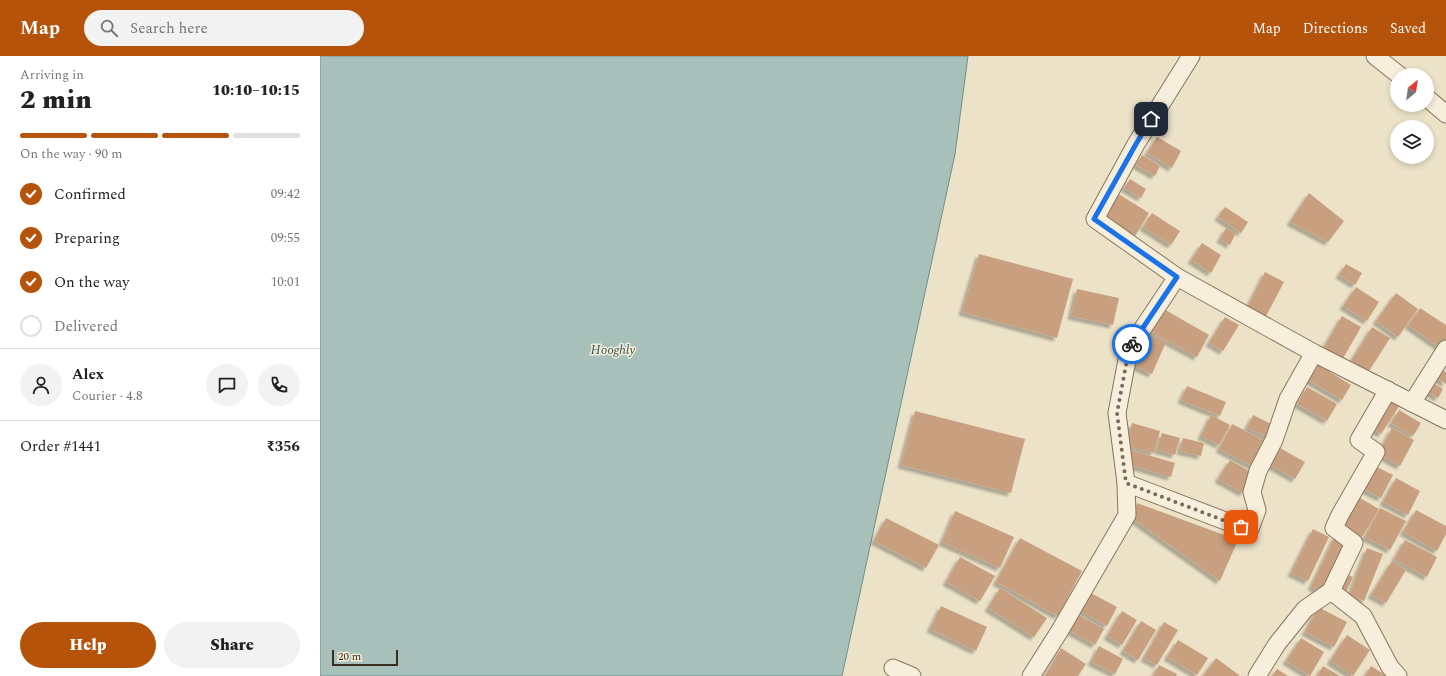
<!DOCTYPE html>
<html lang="en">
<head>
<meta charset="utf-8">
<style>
  :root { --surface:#fff; --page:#f2f2f2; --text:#222; --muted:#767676; --line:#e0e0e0; --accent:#b45309 }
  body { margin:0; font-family:Spectral,serif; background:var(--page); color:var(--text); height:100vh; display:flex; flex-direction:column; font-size:15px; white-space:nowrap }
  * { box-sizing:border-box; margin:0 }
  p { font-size:13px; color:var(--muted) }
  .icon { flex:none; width:22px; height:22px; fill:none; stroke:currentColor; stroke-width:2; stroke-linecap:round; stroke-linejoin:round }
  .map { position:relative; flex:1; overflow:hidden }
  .side { display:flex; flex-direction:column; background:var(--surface); width:320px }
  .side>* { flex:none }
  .needle { width:26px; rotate:29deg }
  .fabs { position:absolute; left:1070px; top:12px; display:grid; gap:8px }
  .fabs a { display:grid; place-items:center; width:44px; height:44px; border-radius:50%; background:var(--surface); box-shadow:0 2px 6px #0003; font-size:20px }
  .scale { position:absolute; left:12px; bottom:10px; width:66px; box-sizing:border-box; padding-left:4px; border:2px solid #382d20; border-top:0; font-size:11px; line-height:14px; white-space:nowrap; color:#382d20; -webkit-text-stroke:3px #f4ecd7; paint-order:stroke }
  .pin { position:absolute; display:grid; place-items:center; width:34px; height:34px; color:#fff; margin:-17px; border-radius:8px; box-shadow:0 2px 6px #0006 }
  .courier { position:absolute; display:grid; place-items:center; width:40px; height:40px; margin:-20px; border:3px solid #1a73e8; border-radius:50%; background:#fff; color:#222; box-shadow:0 1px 5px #0007 }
  .head em { font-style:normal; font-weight:800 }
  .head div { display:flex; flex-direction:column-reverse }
  .head { display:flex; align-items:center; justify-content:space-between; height:68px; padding:0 20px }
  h1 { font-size:26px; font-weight:800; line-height:30px }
  .bar { display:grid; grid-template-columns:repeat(4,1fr); gap:6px 4px; align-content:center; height:48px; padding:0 20px }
  .bar i { height:5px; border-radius:3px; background:var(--line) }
  .bar .active { background:var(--accent) }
  .bar p { grid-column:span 4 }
  .line { display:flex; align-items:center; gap:10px; padding:0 20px; border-top:1px solid var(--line) }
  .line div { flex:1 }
  .round { display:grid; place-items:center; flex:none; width:42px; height:42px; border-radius:21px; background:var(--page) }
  ol { padding:0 20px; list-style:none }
  li { display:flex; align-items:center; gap:12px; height:44px }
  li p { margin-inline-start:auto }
  li .icon { padding:4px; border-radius:50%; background:var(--accent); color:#fff; stroke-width:4 }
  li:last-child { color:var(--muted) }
  li i { width:22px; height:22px; border:2px solid var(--line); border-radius:50% }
  .action { display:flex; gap:8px; margin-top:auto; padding:8px 20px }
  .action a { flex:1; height:46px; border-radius:24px; background:var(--accent); color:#fff; font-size:16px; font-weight:800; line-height:46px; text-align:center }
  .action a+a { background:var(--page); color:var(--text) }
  header { display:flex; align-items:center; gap:24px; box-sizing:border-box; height:56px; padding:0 20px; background:var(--accent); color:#fff }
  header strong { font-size:19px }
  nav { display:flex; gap:22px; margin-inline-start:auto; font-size:14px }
  .search { width:280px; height:36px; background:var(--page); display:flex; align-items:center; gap:10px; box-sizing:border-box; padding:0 14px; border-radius:22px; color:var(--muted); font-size:15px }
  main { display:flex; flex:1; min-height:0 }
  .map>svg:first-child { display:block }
  .water { fill:#a8c0ba; stroke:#6f8f88 }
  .building { fill:#c8a080; filter:url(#shadow) }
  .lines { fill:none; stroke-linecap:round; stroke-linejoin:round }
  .street-casing { stroke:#87755e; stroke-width:19 }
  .street { stroke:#f7efdb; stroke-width:17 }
  .done { stroke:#776c5b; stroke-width:4; stroke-dasharray:0 7.2 }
  .route { stroke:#1a73e8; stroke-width:5 }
  .labels { text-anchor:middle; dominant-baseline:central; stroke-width:3; stroke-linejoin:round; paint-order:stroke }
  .water-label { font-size:13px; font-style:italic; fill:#315756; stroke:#f4ecd7 }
</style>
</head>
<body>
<header>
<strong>Map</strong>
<div class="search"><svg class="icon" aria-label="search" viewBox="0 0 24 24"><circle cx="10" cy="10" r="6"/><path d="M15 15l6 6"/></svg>Search here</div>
<nav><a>Map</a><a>Directions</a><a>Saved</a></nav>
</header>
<main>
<section class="side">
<div class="head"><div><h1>2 min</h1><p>Arriving in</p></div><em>10:10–10:15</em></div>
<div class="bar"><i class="active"></i><i class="active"></i><i class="active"></i><i></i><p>On the way · 90 m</p></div>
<ol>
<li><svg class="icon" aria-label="check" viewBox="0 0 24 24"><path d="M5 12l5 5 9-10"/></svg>Confirmed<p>09:42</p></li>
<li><svg class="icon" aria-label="check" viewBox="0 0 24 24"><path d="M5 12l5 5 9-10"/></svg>Preparing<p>09:55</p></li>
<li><svg class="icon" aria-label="check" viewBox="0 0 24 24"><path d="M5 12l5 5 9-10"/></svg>On the way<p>10:01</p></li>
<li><i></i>Delivered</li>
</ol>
<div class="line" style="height:72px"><a class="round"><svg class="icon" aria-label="person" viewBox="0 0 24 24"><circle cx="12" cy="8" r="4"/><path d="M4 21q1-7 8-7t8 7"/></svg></a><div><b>Alex</b><p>Courier · 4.8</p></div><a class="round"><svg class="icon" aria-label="chat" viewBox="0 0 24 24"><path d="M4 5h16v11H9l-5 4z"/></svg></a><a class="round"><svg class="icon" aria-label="phone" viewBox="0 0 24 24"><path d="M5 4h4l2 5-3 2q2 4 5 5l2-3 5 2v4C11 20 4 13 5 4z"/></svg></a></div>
<div class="line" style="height:52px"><div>Order #1441</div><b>₹356</b></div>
<div class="action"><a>Help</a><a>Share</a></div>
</section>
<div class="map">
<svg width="1126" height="620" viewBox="0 0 1126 620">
  <defs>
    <filter id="shadow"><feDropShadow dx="-3.5" dy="3.5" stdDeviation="1" flood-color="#0004"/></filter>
  </defs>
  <rect width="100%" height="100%" fill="#ece2c8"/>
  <!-- water -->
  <path class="water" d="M0,0H648L635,98L522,620H0Z"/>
  <!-- building -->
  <g class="building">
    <path d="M837,81L861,95L852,112L827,97Z"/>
    <path d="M822,99L840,110L835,120L816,109Z"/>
    <path d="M810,123L826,133L821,142L804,132Z"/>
    <path d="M797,137L829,157L815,180L783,160Z"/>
    <path d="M989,137L1024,165L1008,186L970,166Z"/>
    <path d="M905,151L928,166L921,177L898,161Z"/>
    <path d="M832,157L860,175L851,189L823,171Z"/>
    <path d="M906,172L916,177L910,189L900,183Z"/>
    <path d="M882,187L901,199L891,217L871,204Z"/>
    <path d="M659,198L753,223L737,282L642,256Z"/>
    <path d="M1026,208L1042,217L1035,229L1019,219Z"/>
    <path d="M945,216L964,226L945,262L927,252Z"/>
    <path d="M1036,231L1059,246L1047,265L1023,250Z"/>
    <path d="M757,233L799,242L793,269L751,260Z"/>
    <path d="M1076,237L1098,253L1078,281L1056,265Z"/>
    <path d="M842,252L889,279L877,301L829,275Z"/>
    <path d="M1100,252L1126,269V287L1122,293L1088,269Z"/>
    <path d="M1022,260L1041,271L1022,304L1003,293Z"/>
    <path d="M905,261L919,269L903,295L889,287Z"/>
    <path d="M1052,271L1070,282L1049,315L1031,305Z"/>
    <path d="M824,276L846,286L832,318L810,308Z"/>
    <path d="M997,308L1031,329L1022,344L987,323Z"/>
    <path d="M1119,312L1126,316V328L1114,321Z"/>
    <path d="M1110,325L1123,333L1118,342L1104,334Z"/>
    <path d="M867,330L906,346L900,360L861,344Z"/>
    <path d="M987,331L1017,348L1007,365L977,348Z"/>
    <path d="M1070,339L1082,346L1061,378L1049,370Z"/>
    <path d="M1079,354L1101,367L1093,380L1071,367Z"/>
    <path d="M595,355L705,383L691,437L581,409Z"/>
    <path d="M891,359L910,369L899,389L881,380Z"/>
    <path d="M933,359L955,370L949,383L927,372Z"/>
    <path d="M812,367L840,375L834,397L806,390Z"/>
    <path d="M912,368L949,387L936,412L899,393Z"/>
    <path d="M1072,372L1094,384L1080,410L1058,398Z"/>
    <path d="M842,377L860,382L855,399L837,394Z"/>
    <path d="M863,382L884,387L881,400L860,395Z"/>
    <path d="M960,392L985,406L975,423L950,409Z"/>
    <path d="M811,394L855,407L851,421L807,408Z"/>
    <path d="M910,404L934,418L923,437L898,423Z"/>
    <path d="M1051,408L1073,419L1061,442L1039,431Z"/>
    <path d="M1076,422L1100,435L1088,459L1063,446Z"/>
    <path d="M1035,439L1059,453L1042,481L1019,467Z"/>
    <path d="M817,447L918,484L900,525L813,463Z"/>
    <path d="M1060,452L1086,465L1070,494L1045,481Z"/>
    <path d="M1096,454L1126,470V478L1117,495L1083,476Z"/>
    <path d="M635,455L694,481L680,512L622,486Z"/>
    <path d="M566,462L619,489L606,512L554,485Z"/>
    <path d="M993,473L1009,481L988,525L971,517Z"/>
    <path d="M1015,480L1029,486L1005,537L991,531Z"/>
    <path d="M700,482L762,515L738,560L676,526Z"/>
    <path d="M1085,484L1117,501L1107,521L1074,503Z"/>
    <path d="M1047,492L1063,498L1044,545L1029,539Z"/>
    <path d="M640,501L675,520L660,545L626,526Z"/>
    <path d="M1072,505L1086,514L1066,547L1051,539Z"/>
    <path d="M1022,516L1033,521L1026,536L1015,531Z"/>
    <path d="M680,532L727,562L714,581L668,552Z"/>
    <path d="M771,537L797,551L787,570L761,555Z"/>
    <path d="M621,550L667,571L656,595L610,573Z"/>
    <path d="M998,551L1027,566L1014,591L985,576Z"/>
    <path d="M802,555L817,564L802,589L787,580Z"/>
    <path d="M759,559L784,573L775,589L750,575Z"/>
    <path d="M821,565L836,574L818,604L803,595Z"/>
    <path d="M844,566L858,574L837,609L824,602Z"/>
    <path d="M1027,579L1050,594L1033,620L1010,605Z"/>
    <path d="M981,582L1004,596L990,620L966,605Z"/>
    <path d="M858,584L888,602L877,619L847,601Z"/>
    <path d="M779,590L803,603L795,618L771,606Z"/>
    <path d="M741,592L766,608L758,620H725Z"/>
    <path d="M896,602L919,619L918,620H883Z"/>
    <path d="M839,609L857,618L856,620H833Z"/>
    <path d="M1003,610L1020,620H997Z"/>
    <path d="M1051,610L1067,620H1045Z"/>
    <path d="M957,613L968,620H952Z"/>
  </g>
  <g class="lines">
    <!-- street casing -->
    <g class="street-casing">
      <g id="street">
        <path d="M871,0L816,88L775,163L857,221L994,297L1126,364"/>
        <path d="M1055,0L1079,19"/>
        <path d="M1107,42L1126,58"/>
        <path d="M1092,347L1126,293"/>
        <path d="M806,427L921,471L930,473L937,454L932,436L938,415L954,384L968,343L994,297"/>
        <path d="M1011,535L1043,560L1070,611L1078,620"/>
        <path d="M573,612L592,620"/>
        <path d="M711,620L739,576L807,459L806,427L797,357L809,293L857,221"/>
        <path d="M937,620L957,588L985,553L1011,535L1034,487L1014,472L1020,459L1056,396L1039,384L1068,334"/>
      </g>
    </g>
    <!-- street -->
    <use href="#street" class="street"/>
  </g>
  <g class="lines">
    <!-- done -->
    <path class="done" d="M812,288L809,293L797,357L806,427L921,471"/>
    <!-- route -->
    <path class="route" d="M812,288L857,221L774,163L816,88L831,63"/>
  </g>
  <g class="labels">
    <!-- water labels -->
    <g class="water-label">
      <text x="293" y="294">Hooghly</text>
    </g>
  </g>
</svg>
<div class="fabs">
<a><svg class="needle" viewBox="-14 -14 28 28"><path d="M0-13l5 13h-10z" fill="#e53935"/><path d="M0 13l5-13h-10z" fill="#767676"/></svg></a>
<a><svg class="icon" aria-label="layers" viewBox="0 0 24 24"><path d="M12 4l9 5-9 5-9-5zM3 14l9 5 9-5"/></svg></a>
</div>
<div class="scale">20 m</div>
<div class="pin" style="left:921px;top:471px;background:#ea580c"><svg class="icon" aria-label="bag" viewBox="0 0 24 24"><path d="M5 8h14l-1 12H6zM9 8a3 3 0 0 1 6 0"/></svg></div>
<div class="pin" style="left:831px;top:63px;background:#1f2937"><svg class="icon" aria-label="home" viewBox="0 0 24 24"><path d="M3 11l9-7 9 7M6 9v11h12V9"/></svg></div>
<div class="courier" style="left:812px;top:288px"><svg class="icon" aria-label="bike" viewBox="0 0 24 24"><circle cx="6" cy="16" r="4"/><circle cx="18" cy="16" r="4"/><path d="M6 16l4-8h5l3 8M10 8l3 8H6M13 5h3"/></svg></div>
</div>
</main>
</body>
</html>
